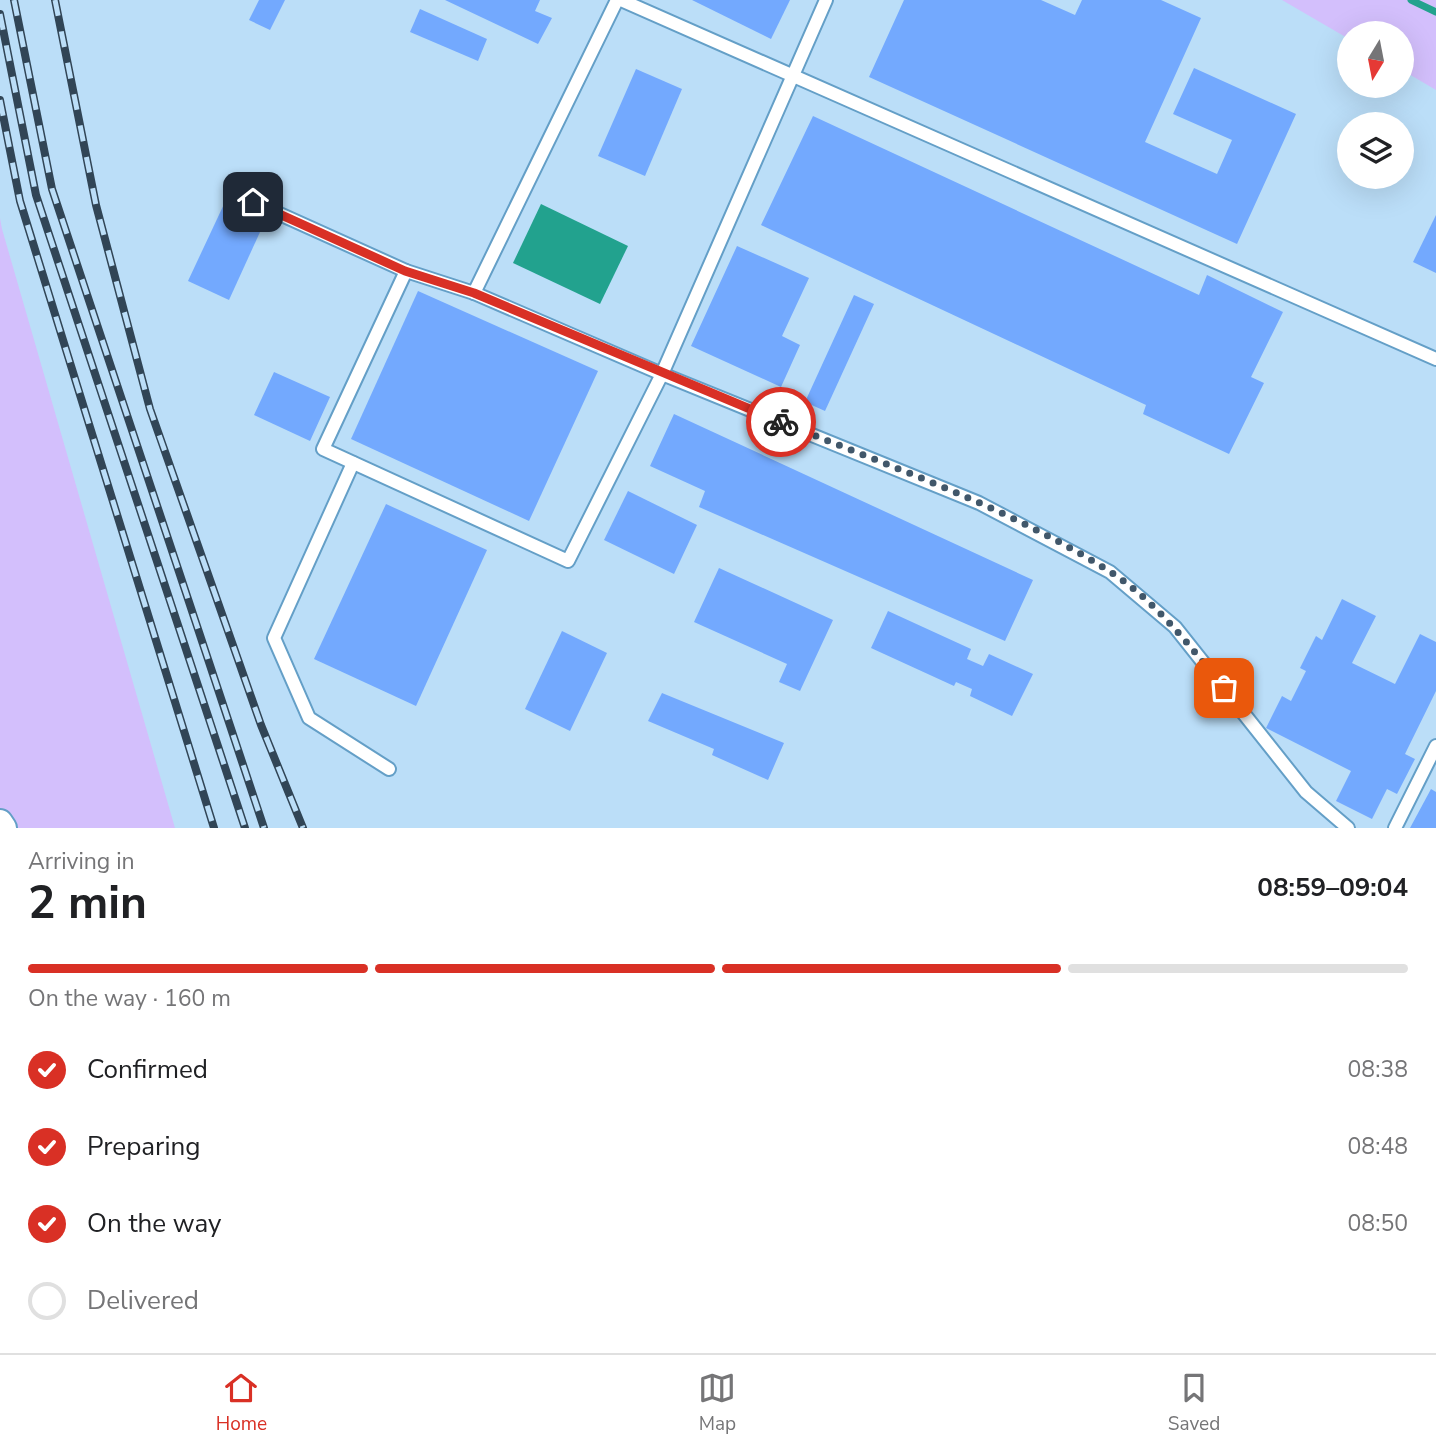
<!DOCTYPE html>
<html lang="en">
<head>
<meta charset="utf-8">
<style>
  :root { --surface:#fff; --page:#f6f6f6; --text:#202124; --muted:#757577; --line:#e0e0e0; --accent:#d93025 }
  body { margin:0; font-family:"Nunito Sans",sans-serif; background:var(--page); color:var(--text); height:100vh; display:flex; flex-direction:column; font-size:26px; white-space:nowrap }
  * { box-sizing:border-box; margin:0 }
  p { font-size:23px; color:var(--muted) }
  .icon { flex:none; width:38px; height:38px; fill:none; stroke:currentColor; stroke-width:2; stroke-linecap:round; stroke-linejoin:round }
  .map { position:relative; height:828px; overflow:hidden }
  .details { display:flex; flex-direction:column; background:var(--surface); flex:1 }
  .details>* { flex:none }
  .needle { width:46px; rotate:190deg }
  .fabs { position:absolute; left:1337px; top:21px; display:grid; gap:14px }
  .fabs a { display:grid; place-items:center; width:77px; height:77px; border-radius:50%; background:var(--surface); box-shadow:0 7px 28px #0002; font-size:35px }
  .pin { position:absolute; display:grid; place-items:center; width:60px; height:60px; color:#fff; margin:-30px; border-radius:14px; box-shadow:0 4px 10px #0006 }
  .courier { position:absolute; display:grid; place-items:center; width:70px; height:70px; margin:-35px; border:5px solid #d93025; border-radius:50%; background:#fff; color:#222; box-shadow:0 2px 9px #0007 }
  .headline em { font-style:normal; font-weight:700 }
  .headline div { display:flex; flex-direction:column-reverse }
  .headline { display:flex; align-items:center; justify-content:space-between; height:119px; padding:0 28px }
  h1 { font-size:46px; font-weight:700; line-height:52px }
  .bar { display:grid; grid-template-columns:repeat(4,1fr); gap:10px 7px; align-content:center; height:84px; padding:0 28px }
  .bar i { height:9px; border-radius:5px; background:var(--line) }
  .bar .current { background:var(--accent) }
  .bar p { grid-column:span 4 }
  ol { padding:0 28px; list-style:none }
  li { display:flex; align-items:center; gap:21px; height:77px }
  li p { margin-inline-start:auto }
  li .icon { padding:7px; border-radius:50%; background:var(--accent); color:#fff; stroke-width:4 }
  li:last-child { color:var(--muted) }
  li i { width:38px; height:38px; border:4px solid var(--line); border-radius:50% }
  .dock { display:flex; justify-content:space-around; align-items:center; height:98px; border-top:2px solid var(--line); background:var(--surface); font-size:19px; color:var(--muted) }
  .dock a { display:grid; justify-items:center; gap:4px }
  .dock .current { color:var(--accent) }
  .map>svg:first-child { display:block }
  .green { fill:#d3bffc }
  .water { fill:#22a28e }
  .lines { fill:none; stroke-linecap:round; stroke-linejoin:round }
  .stream { stroke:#22a28e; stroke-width:7 }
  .building { fill:#73a9fe }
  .service-casing { stroke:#649fc7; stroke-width:16 }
  .minor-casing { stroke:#649fc7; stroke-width:28 }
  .service { stroke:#fff; stroke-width:12 }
  .minor { stroke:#fff; stroke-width:24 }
  .rail-casing { stroke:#314556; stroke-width:8 }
  .rail { stroke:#bbdef8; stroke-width:5; stroke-dasharray:16; stroke-linecap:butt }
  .done { stroke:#41576a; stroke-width:7; stroke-dasharray:0 12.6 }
  .route { stroke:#d93025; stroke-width:9 }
</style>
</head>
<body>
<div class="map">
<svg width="1436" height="828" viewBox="0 0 1436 828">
  <rect width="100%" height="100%" fill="#bbdef8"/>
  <!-- green -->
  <g class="green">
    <path d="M1282,0H1436V90L1402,70V33H1349V39Z"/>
    <path d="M0,218L2,229L175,828H0Z"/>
  </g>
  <!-- water -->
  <path class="water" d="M541,204L628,246L600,304L513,263Z"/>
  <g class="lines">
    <!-- stream -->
    <path class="stream" d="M1411,0L1436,12"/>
  </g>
  <!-- building -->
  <g class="building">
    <path d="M259,0H285L270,30L249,20Z"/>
    <path d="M445,0H540L535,11L552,18L538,44Z"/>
    <path d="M692,0H790L771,39Z"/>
    <path d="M904,0H1041L1075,15L1082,0H1161L1201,18L1145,142L1217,174L1232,140L1173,114L1194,68L1296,114L1237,244L869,77Z"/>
    <path d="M420,9L487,39L478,61L410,32Z"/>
    <path d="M636,69L682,89L645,176L598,156Z"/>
    <path d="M813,116L1199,295L1207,275L1283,312L1251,377L1264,383L1229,454L1143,414L1146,405L761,225Z"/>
    <path d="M225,202L265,221L229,300L188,281Z"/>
    <path d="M1436,215V273L1413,262Z"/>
    <path d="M737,246L809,278L782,336L800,345L781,387L691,346Z"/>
    <path d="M418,291L598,371L529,521L351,439Z"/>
    <path d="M854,295L874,304L825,411L805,402Z"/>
    <path d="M274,372L330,397L310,441L254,415Z"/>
    <path d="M674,414L1033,580L1005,641L699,507L705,491L650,466Z"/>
    <path d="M628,491L697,525L674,574L604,540Z"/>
    <path d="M386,504L487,550L416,706L314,659Z"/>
    <path d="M719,568L833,620L800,691L779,682L787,664L694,622Z"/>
    <path d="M1342,599L1376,616L1352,663L1395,684L1420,634L1436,642V691L1405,754L1415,759L1397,794L1387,789L1372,819L1336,801L1351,771L1266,728L1282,696L1291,701L1306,671L1300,668L1316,636L1322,640Z"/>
    <path d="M888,611L971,649L967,659L983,666L989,654L1033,674L1012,716L970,696L972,689L956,682L954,686L871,648Z"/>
    <path d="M562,631L607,653L570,731L525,709Z"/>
    <path d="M662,693L784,743L768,780L712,755L714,749L648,721Z"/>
    <path d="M1431,789L1436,792V828H1410Z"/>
  </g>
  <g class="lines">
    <!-- service casing -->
    <g class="service-casing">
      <g id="service">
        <path d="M621,0L1436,359"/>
        <path d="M253,202L406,271L474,293L662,374L979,503L1110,572L1175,627L1306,792L1348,828"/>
        <path d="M406,271L323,449L568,561L662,374L826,0"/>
        <path d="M474,293L617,0"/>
        <path d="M353,463L274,638L309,718L389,769"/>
        <path d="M1395,828L1436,746"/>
      </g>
    </g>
    <!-- minor casing -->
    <g class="minor-casing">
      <path id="minor" d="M0,822L4,828"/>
    </g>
    <!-- service -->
    <use href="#service" class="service"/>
    <!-- minor -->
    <use href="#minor" class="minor"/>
    <!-- rail casing -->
    <g class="rail-casing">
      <g id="rail">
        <path d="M14,0L52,189L264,828"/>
        <path d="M55,0L96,205L150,409L261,725L303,828"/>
        <path d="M0,14L36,195L245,828"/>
        <path d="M0,100L20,201L214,828"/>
      </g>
    </g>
    <!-- rail -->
    <use href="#rail" class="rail"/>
  </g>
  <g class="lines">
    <!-- done -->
    <path class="done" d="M781,422C891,467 1008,507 1109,571C1155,600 1190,646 1224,688"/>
    <!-- route -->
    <path class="route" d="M253,202L405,271L474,293L781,422"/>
  </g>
</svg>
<div class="fabs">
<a><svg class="needle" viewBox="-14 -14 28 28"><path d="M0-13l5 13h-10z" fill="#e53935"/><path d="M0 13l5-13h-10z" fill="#757577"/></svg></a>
<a><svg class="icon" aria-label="layers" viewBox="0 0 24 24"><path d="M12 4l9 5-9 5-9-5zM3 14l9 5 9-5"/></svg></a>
</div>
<div class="pin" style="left:1224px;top:688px;background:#ea580c"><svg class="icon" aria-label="bag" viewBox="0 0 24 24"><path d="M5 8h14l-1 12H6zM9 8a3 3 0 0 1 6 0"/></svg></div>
<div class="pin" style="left:253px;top:202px;background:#1f2937"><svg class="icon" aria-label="home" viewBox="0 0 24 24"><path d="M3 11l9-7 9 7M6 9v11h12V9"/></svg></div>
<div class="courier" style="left:781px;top:422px"><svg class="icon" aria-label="bike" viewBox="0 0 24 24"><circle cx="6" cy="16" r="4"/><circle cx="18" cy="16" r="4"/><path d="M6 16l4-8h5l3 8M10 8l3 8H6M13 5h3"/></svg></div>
</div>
<section class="details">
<div class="headline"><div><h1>2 min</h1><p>Arriving in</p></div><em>08:59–09:04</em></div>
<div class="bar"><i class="current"></i><i class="current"></i><i class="current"></i><i></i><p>On the way · 160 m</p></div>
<ol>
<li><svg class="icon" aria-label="check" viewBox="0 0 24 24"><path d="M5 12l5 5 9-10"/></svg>Confirmed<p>08:38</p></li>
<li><svg class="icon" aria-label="check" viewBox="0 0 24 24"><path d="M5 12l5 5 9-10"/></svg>Preparing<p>08:48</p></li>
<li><svg class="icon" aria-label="check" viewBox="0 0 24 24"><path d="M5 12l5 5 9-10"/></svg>On the way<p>08:50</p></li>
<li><i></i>Delivered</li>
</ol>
</section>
<nav class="dock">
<a class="current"><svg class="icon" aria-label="home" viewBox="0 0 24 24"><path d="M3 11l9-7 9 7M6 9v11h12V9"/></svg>Home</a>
<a><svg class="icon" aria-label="map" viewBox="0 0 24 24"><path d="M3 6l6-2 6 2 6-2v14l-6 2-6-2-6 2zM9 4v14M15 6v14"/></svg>Map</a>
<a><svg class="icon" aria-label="saved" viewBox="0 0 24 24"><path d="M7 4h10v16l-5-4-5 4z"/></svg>Saved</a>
</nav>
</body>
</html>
